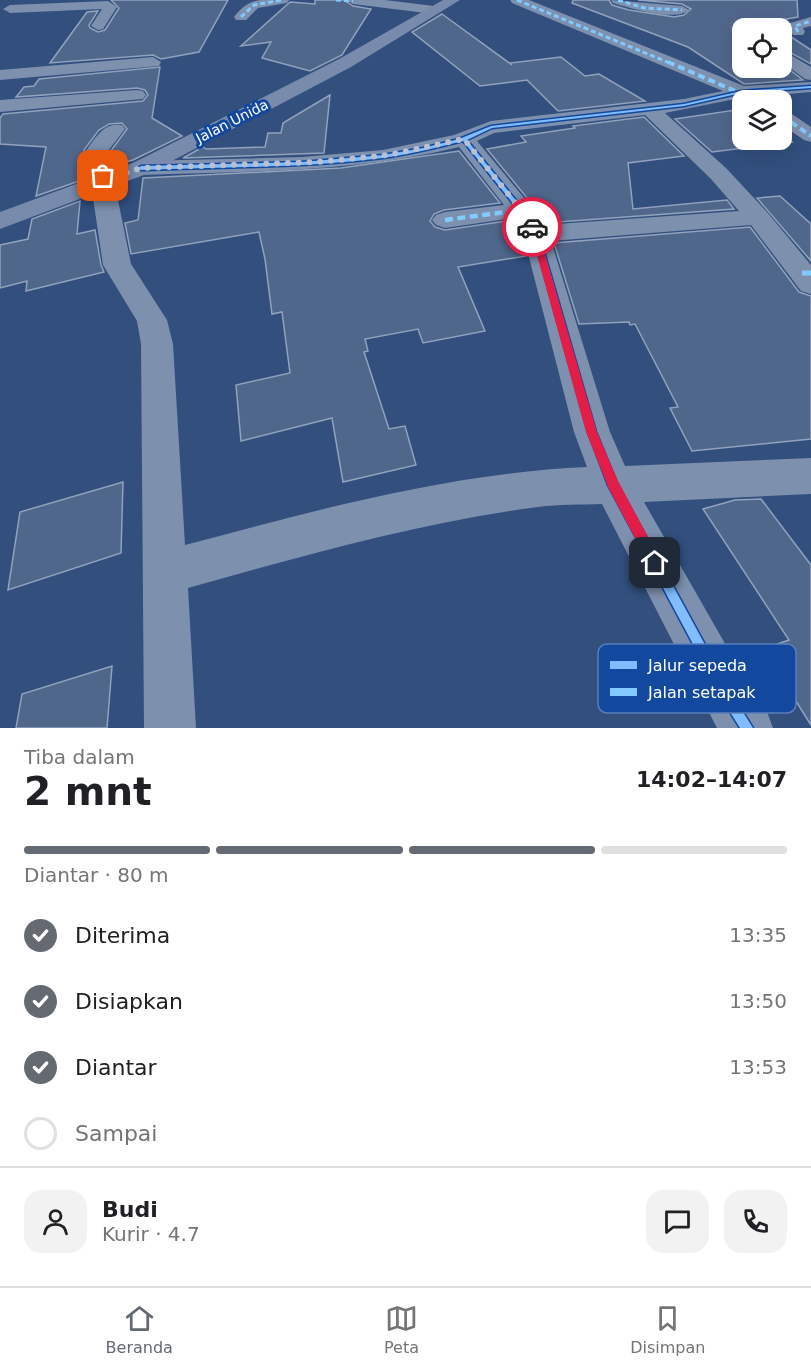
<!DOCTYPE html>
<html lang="id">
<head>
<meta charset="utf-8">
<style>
  :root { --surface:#fff; --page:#f2f2f2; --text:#202124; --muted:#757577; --line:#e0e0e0; --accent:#646972 }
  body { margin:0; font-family:"DejaVu Sans",sans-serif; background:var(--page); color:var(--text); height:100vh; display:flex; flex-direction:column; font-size:22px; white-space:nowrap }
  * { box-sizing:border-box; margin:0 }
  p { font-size:20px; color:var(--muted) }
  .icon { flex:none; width:33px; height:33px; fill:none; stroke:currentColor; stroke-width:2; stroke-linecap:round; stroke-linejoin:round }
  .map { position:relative; height:728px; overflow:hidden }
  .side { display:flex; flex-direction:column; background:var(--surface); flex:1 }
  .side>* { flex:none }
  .fabs { position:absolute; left:732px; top:18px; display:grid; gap:12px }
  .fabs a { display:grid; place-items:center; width:60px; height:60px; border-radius:12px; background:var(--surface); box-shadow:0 6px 24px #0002; font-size:30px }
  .pin { position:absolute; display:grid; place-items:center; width:51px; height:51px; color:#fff; margin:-26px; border-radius:12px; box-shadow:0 3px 9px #0006 }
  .courier { position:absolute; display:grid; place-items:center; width:60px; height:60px; margin:-30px; border:4px solid #e11d48; border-radius:50%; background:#fff; color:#222; box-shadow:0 2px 8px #0007 }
  .head em { font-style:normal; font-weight:700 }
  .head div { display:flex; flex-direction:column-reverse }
  .head { display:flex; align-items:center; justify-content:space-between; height:102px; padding:0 24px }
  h1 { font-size:39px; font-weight:700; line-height:45px }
  .bar { display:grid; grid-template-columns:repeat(4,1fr); gap:9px 6px; align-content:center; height:72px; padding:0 24px }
  .bar i { height:8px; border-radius:4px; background:var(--line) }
  .bar .on { background:var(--accent) }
  .bar p { grid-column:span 4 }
  .line { display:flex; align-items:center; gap:15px; padding:0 24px; border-top:2px solid var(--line) }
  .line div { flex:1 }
  .round { display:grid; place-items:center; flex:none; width:63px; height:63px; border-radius:18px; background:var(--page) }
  ol { padding:0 24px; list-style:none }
  li { display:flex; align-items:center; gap:18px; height:66px }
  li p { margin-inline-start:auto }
  li .icon { padding:6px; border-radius:50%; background:var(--accent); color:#fff; stroke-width:4 }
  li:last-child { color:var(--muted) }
  li i { width:33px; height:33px; border:3px solid var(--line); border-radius:50% }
  .tab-bar { display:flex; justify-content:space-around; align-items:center; height:84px; border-top:2px solid var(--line); background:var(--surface); font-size:16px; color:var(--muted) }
  .tab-bar a { display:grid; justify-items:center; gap:3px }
  .tab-bar .on { color:var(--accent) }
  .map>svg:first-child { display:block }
  .building { fill:#50678c; stroke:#91a2bc; stroke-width:1.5 }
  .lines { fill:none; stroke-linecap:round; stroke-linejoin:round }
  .street { fill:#7d90ae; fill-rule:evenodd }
  .secondary { fill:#788bac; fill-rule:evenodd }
  .quiet-far3 { stroke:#80caff; stroke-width:3; stroke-dasharray:5 3; stroke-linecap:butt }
  .quiet-far2 { stroke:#80caff; stroke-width:4; stroke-dasharray:7 4; stroke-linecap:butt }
  .quiet-far1 { stroke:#80caff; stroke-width:4.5; stroke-dasharray:8 4.5; stroke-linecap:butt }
  .quiet { stroke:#80caff; stroke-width:5; stroke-dasharray:10 5; stroke-linecap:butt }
  .cycleway-casing { stroke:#12489d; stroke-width:3 }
  .cycleway { fill:#80bcff; fill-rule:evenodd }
  .route { fill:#e11d48 }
  .done { stroke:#b7c1d2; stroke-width:6; stroke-dasharray:0 10.8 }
  .labels { text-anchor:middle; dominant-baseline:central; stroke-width:6; stroke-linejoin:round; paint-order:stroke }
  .far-street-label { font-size:14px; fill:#fff; stroke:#12489d }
  .key { fill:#12489d; stroke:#597fba; stroke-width:1.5 }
  .key-label { font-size:16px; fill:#fff }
</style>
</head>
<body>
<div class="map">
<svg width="811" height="728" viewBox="0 0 811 728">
  <rect width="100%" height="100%" fill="#324f7e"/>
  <!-- building -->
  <g class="building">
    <path d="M111,0H228L199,52L161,59L153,55L50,63L87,12L98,11L89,25L90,28L98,32L105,30L119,8Z"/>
    <path d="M315,0H344L353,6L371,9L342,55L310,71L262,58L271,42L241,46L290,2L315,4Z"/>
    <path d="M573,0H609L612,5L629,10L674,17L684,15L691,9L682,4L638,0H797L798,17L774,21L786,26L788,30L782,31L811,50V64L782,48V28H742V68H782V64L803,80L744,84L688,47L572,3Z"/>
    <path d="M442,14L512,65L510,63L561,57L585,76L599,74L645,101L558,111L527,80L480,86L412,32Z"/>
    <path d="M160,67L152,118L182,136L133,160L113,165L110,152L127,129L122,123L109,124L99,130L84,150L87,170L82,171V180L36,196L46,147L0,144V118L3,114L143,101L148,95L145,90L137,88L16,97L24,87L34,86L39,79Z"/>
    <path d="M330,95L324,153L183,158L203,147L206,149L265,147L268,133H281L283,123Z"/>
    <path d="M742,109V140H782V135L792,142L712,152L675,119Z"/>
    <path d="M644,117L684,156L628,163L633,209L727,200L734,209L544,223L532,204L487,149L526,142L521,136L575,128L573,126Z"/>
    <path d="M459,151L500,203L444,210L434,214L430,221L435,227L445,230L513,220L521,235L526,256L458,267L485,331L423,343L418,329L365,339L368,351L364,352L389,429L405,426L416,465L343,482L332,418L241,441L236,385L290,373L282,312L272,314L265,259L259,232L131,254L125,223L138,220L143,178L341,168Z"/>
    <path d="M780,196L811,224V261L757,198Z"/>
    <path d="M80,201L77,234L95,230L101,265L104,272L26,291L27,281L0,288V245L28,239L32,219Z"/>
    <path d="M750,227L799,292L811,296V439L692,451L670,408L678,407L635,324L630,325L629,322L579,324L554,243Z"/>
    <path d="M123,482L121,553L8,590L20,512Z"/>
    <path d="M761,499L811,565V725L763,649L789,640L703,509L735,500Z"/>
    <path d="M112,666L107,728H16L22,694Z"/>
  </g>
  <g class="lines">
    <!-- street -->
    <g class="street">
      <path d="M260,0H289L287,3L258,8L246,20H236L234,17C241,8 248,2 260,0Z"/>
      <path d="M346,0H385L434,6L441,10L434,14L353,4Z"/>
      <path d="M510,0H529L744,86L811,82V92L740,98L665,113L726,168L767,212L811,265V294L801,291L751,225L551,241L610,432L625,466L811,458V494L644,502L747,682L766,709L773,728H717L602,504C581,505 559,504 538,507C420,522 303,556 188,588L196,728H144L141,344L137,321L103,265L86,151C95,138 105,121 122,125L125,129L108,151L131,264L167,320L173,344L185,545C316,510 451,473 587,467L574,432L523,234L514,218L445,228L436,225L432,220L436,215L445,212L504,205L459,147C355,173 248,171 141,175L133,173L130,168L133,163L141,161L302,157L383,150L454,135L491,121L684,99L723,91L512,3ZM645,115L710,178L739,211L543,225L530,205L477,141L494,133Z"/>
      <path d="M611,0L682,6L689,10C676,22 629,8 613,3Z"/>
      <path d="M108,1L117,7L103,29L98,30L91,26L102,9L10,13L3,9L10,5Z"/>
      <path d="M811,17V26L803,28L805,32L803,35H793L788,26L790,23Z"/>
      <path d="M782,50L811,67V80L805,79L782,62Z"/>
      <path d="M153,57L161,62L159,66L0,80V70Z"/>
      <path d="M137,90L143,91L146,95L143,99L0,112V100Z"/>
      <path d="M782,110L789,112L811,127V142L804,140L782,125Z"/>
    </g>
    <!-- secondary -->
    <path class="secondary" d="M443,0H460L351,67L149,173L0,229V212L133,163L339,59Z"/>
    <!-- quiet-far3 -->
    <g class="quiet-far3">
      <path d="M336,0L353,1"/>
      <path d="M517,0L672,64"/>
      <path d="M618,0L644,8L682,10"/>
      <path d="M241,17L254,5L282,0"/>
      <path d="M798,32L795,26L811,21"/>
    </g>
    <!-- quiet-far2 -->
    <g class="quiet-far2">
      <path d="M668,62L756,100"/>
      <path d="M782,116L811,136"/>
    </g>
    <!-- quiet-far1 -->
    <path class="quiet-far1" d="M445,220L521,210"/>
    <!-- quiet -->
    <path class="quiet" d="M802,273H811"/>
    <!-- cycleway casing -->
    <g class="cycleway-casing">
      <path id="cycleway" d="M811,86V88L741,93L684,106L492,128L467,140L523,209L539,234L596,432L617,483L733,696L753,728H740L725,704L608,485L588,432L533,234L519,211L463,141C436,148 410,154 383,158C303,168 221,167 141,170L138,168L141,166L302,162L383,155L423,148L459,139L491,126L684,104L741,91Z"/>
    </g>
    <!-- cycleway -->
    <use href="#cycleway" class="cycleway"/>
  </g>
  <!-- route -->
  <path class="route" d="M529,226H534L539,234L597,432L618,481L662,563L660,568L655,570L651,568L609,489L586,432Z"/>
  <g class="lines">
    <!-- done -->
    <path class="done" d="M103,176L101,181L141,168L318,162L388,155L464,139L521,210L532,227"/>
  </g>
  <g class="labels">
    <!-- far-street labels -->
    <g class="far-street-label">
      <text transform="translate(232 121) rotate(-27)">Jalan Unida</text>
    </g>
  </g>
  <!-- legend -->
  <rect x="598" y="644" width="198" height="69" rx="9" class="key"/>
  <rect x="610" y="661" width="27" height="8" fill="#80bcff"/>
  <rect x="610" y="688" width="27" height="8" fill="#80caff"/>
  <g class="key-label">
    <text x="648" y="671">Jalur sepeda</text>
    <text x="648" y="698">Jalan setapak</text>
  </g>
</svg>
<div class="fabs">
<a><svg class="icon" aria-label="locate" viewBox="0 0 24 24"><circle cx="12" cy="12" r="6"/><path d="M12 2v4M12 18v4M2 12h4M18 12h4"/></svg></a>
<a><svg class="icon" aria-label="layers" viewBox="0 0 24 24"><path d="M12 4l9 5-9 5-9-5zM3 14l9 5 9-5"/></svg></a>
</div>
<div class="pin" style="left:103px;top:176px;background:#ea580c"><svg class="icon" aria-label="bag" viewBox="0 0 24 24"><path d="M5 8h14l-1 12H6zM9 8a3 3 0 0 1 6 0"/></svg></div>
<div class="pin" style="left:655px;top:563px;background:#1f2937"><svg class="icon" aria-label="home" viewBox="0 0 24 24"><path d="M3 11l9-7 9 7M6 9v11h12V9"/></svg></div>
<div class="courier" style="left:532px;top:227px"><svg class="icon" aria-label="car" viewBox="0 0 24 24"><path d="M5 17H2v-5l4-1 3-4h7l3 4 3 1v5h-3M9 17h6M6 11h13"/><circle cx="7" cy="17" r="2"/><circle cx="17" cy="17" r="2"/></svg></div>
</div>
<section class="side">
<div class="head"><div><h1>2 mnt</h1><p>Tiba dalam</p></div><em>14:02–14:07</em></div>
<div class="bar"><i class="on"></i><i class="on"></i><i class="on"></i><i></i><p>Diantar · 80 m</p></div>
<ol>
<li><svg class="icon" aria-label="check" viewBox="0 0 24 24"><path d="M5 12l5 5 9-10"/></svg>Diterima<p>13:35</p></li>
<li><svg class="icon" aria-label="check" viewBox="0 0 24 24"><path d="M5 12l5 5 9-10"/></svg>Disiapkan<p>13:50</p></li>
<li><svg class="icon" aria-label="check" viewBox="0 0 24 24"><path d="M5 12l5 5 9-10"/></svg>Diantar<p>13:53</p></li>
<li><i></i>Sampai</li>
</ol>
<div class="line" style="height:108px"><a class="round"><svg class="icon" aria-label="person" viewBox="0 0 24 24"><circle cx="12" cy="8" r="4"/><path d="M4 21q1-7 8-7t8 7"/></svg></a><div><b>Budi</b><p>Kurir · 4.7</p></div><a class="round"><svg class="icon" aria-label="chat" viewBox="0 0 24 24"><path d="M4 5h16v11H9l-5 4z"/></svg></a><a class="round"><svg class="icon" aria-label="phone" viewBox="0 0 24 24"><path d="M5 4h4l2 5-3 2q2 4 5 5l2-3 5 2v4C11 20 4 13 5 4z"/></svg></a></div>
</section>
<nav class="tab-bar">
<a class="on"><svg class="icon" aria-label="home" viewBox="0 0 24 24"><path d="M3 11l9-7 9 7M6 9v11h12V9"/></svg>Beranda</a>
<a><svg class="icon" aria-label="map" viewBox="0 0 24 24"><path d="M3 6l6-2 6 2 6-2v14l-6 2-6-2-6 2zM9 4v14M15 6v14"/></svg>Peta</a>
<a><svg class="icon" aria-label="saved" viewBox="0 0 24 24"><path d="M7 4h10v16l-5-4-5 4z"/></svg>Disimpan</a>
</nav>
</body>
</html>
